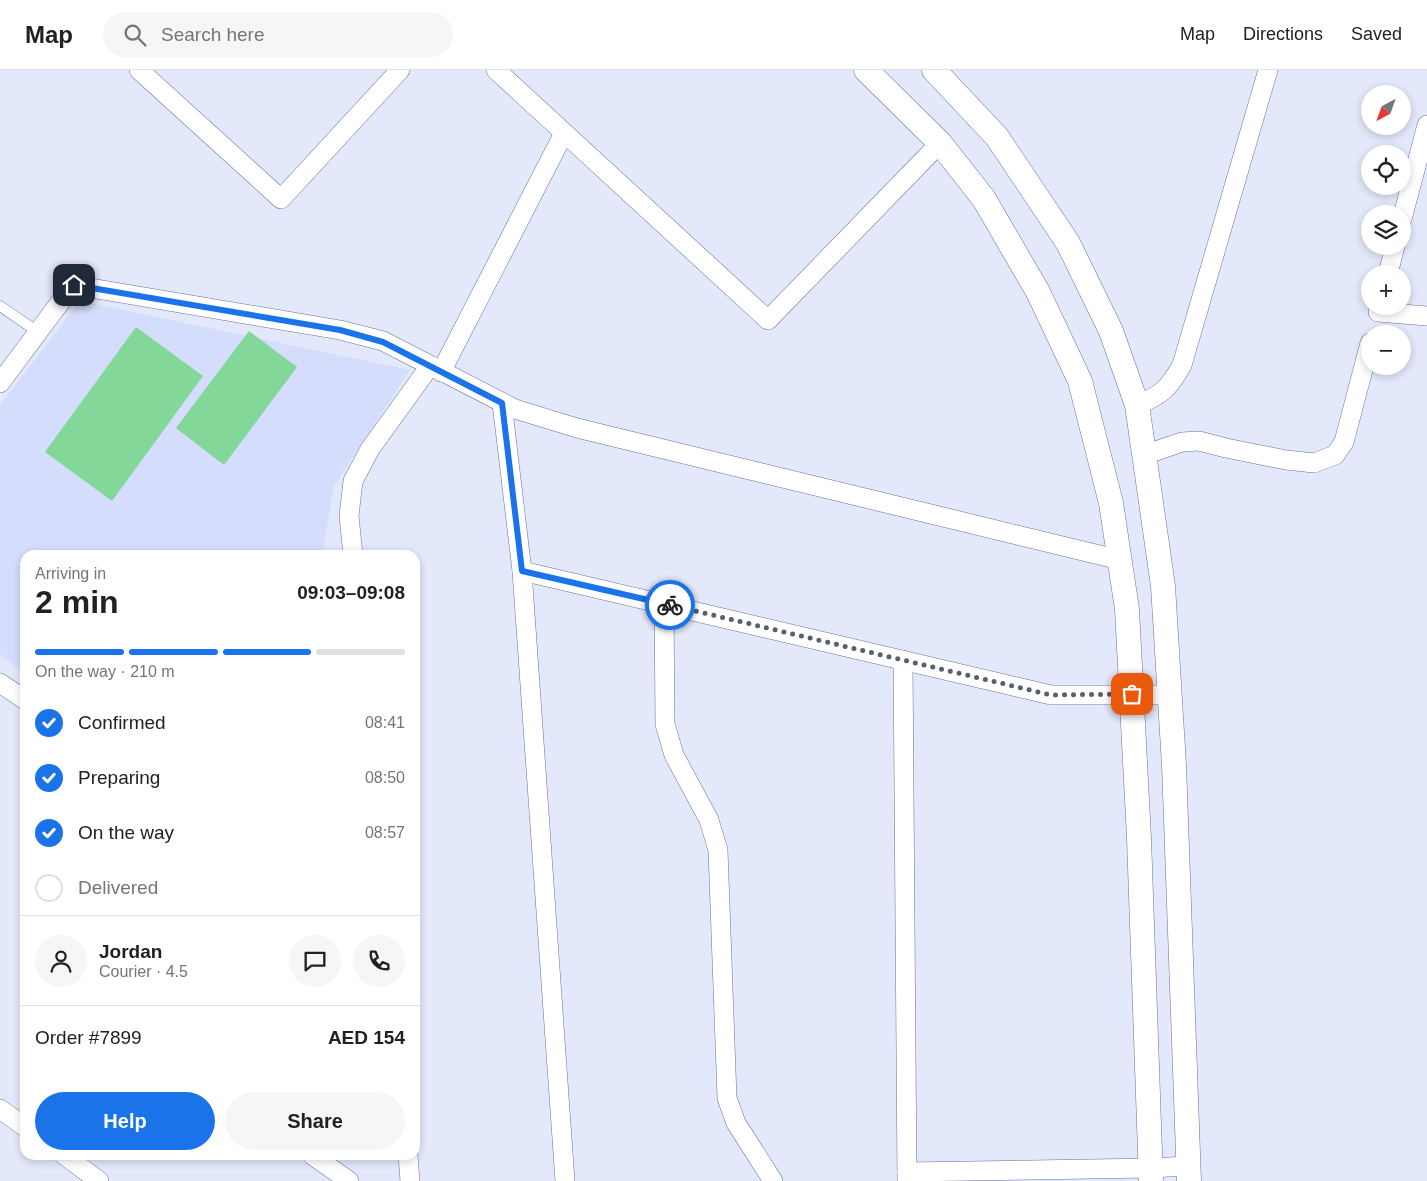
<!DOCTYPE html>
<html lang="en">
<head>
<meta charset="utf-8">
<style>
  :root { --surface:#fff; --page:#f6f6f6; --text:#202124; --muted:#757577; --line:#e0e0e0; --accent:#1a73e8 }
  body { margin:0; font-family:Arial,sans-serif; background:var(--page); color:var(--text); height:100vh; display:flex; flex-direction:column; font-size:19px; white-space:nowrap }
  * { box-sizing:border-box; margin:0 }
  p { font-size:16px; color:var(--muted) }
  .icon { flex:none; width:28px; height:28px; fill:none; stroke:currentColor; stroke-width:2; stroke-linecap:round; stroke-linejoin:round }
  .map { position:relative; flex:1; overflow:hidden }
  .panel { position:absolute; left:20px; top:480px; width:400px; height:610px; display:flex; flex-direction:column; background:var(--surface); border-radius:15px; box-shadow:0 2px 8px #0003 }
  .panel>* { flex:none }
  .needle { width:32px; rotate:221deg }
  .fabs { position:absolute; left:1361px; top:15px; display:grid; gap:10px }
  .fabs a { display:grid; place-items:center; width:50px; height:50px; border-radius:50%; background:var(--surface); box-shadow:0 2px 8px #0003; font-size:25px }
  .pin { position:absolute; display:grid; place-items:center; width:42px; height:42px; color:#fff; margin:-21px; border-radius:10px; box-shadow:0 2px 8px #0006 }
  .courier { position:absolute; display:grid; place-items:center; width:50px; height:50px; margin:-25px; border:4px solid #1a73e8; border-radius:50%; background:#fff; color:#222; box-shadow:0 1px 6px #0007 }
  .head em { font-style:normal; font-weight:700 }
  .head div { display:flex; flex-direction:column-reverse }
  .head { display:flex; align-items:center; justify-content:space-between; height:85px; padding:0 15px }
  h1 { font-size:32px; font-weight:700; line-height:38px }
  .bar { display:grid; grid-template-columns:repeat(4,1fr); gap:8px 5px; align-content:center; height:60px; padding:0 15px }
  .bar i { height:6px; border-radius:4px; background:var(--line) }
  .bar .current { background:var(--accent) }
  .bar p { grid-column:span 4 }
  .line { display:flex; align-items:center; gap:12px; padding:0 15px; border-top:1px solid var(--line) }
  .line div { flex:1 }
  .round { display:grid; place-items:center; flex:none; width:52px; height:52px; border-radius:26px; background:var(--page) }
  ol { padding:0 15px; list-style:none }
  li { display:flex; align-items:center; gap:15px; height:55px }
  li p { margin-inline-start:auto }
  li .icon { padding:5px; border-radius:50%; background:var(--accent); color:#fff; stroke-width:4 }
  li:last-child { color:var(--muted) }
  li i { width:28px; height:28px; border:2px solid var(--line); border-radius:50% }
  .button { display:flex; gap:10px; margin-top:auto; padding:10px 15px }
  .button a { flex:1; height:58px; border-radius:30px; background:var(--accent); color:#fff; font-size:20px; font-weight:700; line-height:58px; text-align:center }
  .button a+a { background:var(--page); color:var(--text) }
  header { display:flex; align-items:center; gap:30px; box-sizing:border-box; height:70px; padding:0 25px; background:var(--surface); border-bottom:1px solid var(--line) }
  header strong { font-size:24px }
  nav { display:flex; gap:28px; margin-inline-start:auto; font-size:18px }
  .search { width:350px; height:45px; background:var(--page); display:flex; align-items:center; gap:12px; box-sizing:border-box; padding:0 18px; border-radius:28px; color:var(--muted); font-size:19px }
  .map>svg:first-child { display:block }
  .built { fill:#d4defc }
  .green { fill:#82d799 }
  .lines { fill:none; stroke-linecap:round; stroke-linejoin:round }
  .service-casing { stroke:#677399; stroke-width:11 }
  .minor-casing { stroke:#677399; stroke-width:20 }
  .tertiary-casing { stroke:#677399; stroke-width:25 }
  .service { stroke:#fff; stroke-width:10 }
  .minor { stroke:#fff; stroke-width:19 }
  .tertiary { stroke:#fff; stroke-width:24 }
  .done { stroke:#5a5e6e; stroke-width:5; stroke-dasharray:0 9 }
  .route { stroke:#1a73e8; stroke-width:6 }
</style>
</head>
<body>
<header>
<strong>Map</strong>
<div class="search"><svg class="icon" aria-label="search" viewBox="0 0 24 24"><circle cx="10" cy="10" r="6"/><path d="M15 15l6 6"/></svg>Search here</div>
<nav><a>Map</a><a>Directions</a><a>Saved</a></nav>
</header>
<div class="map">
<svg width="1427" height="1111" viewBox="0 0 1427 1111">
  <rect width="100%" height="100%" fill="#e3e8fa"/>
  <!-- built -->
  <path class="built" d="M80,231L410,300L334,416L322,485H25V603L0,585V335Z"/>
  <!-- green -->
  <g class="green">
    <path d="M136,257L203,306L112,431L45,382Z"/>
    <path d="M249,261L297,297L224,395L176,358Z"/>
  </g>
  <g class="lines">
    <!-- service casing -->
    <g class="service-casing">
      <path id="service" d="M0,236L38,262"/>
    </g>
    <!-- minor casing -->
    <g class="minor-casing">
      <g id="minor">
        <path d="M139,0L281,129L400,0"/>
        <path d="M496,0L768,250L940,73"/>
        <path d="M1402,149L1427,55"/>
        <path d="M1388,204L1395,176"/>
        <path d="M1378,242L1427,246"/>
        <path d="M441,302L564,63"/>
        <path d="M0,313L73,215L340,260L383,271L515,339L577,358L1120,490"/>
        <path d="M502,333L522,501L565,1111"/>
        <path d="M1137,335C1162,325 1169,318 1182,295L1268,0"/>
        <path d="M1144,385L1182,372L1199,371L1226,378L1286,390L1314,393L1335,385L1344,372L1370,273"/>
        <path d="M353,485L349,446L353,411L370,379L430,296"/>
        <path d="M522,501L1051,625H1170"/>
        <path d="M664,534L665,654L674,685L709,750L718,780L727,1028L736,1053L773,1111"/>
        <path d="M903,590L907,1111"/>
        <path d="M0,613L25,630"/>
        <path d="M0,1039L25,1057"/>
        <path d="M64,1085L99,1111"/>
        <path d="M312,1085L349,1111"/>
        <path d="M408,1085L410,1111"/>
        <path d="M907,1102L1150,1098L1188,1096"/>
      </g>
    </g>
    <!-- tertiary casing -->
    <g class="tertiary-casing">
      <g id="tertiary">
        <path d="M866,0L940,73L984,129L1038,222L1080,311L1111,433L1127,539L1139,768L1151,1111"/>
        <path d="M934,0L997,67L1068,173L1111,261L1137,335L1163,516L1174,695L1189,1111"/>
      </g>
    </g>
    <!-- service -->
    <use href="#service" class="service"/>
    <!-- minor -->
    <use href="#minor" class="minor"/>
    <!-- tertiary -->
    <use href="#tertiary" class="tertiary"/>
  </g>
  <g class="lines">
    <!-- done -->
    <path class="done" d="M670,535L1051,625L1132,624"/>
    <!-- route -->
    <path class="route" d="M74,215L340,260L383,272L502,333L522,501L670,535"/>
  </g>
</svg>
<div class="fabs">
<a><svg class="needle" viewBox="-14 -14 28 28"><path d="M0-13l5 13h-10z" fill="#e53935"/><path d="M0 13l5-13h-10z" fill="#757577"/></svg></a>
<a><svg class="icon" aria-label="locate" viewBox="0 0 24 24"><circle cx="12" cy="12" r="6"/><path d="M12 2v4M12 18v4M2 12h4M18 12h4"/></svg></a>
<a><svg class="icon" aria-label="layers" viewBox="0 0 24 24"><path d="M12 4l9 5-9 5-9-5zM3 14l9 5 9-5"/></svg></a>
<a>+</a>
<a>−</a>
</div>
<div class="pin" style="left:1132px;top:624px;background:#ea580c"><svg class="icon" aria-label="bag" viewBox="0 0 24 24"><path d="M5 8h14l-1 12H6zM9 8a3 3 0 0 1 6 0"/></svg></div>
<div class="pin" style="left:74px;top:215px;background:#1f2937"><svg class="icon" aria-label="home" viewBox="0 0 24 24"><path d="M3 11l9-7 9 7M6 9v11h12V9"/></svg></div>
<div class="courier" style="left:670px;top:535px"><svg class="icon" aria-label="bike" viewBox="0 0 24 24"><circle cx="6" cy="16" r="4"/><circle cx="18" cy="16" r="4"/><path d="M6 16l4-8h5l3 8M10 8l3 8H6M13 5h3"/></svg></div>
<section class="panel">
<div class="head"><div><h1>2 min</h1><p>Arriving in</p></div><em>09:03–09:08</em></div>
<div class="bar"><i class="current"></i><i class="current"></i><i class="current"></i><i></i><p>On the way · 210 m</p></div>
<ol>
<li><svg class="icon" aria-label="check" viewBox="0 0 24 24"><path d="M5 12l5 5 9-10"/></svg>Confirmed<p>08:41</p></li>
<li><svg class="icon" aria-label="check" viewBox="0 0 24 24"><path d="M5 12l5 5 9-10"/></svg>Preparing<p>08:50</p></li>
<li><svg class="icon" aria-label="check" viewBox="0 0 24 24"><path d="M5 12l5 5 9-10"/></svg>On the way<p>08:57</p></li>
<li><i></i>Delivered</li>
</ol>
<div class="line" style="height:90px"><a class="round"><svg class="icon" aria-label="person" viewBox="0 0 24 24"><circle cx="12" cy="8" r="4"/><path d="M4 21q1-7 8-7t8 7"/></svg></a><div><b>Jordan</b><p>Courier · 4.5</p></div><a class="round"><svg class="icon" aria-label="chat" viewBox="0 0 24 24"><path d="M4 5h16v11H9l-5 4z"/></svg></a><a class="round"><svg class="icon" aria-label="phone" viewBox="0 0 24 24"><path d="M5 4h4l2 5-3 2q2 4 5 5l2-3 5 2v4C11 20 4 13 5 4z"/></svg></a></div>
<div class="line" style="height:65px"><div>Order #7899</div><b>AED 154</b></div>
<div class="button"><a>Help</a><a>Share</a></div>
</section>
</div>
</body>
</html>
